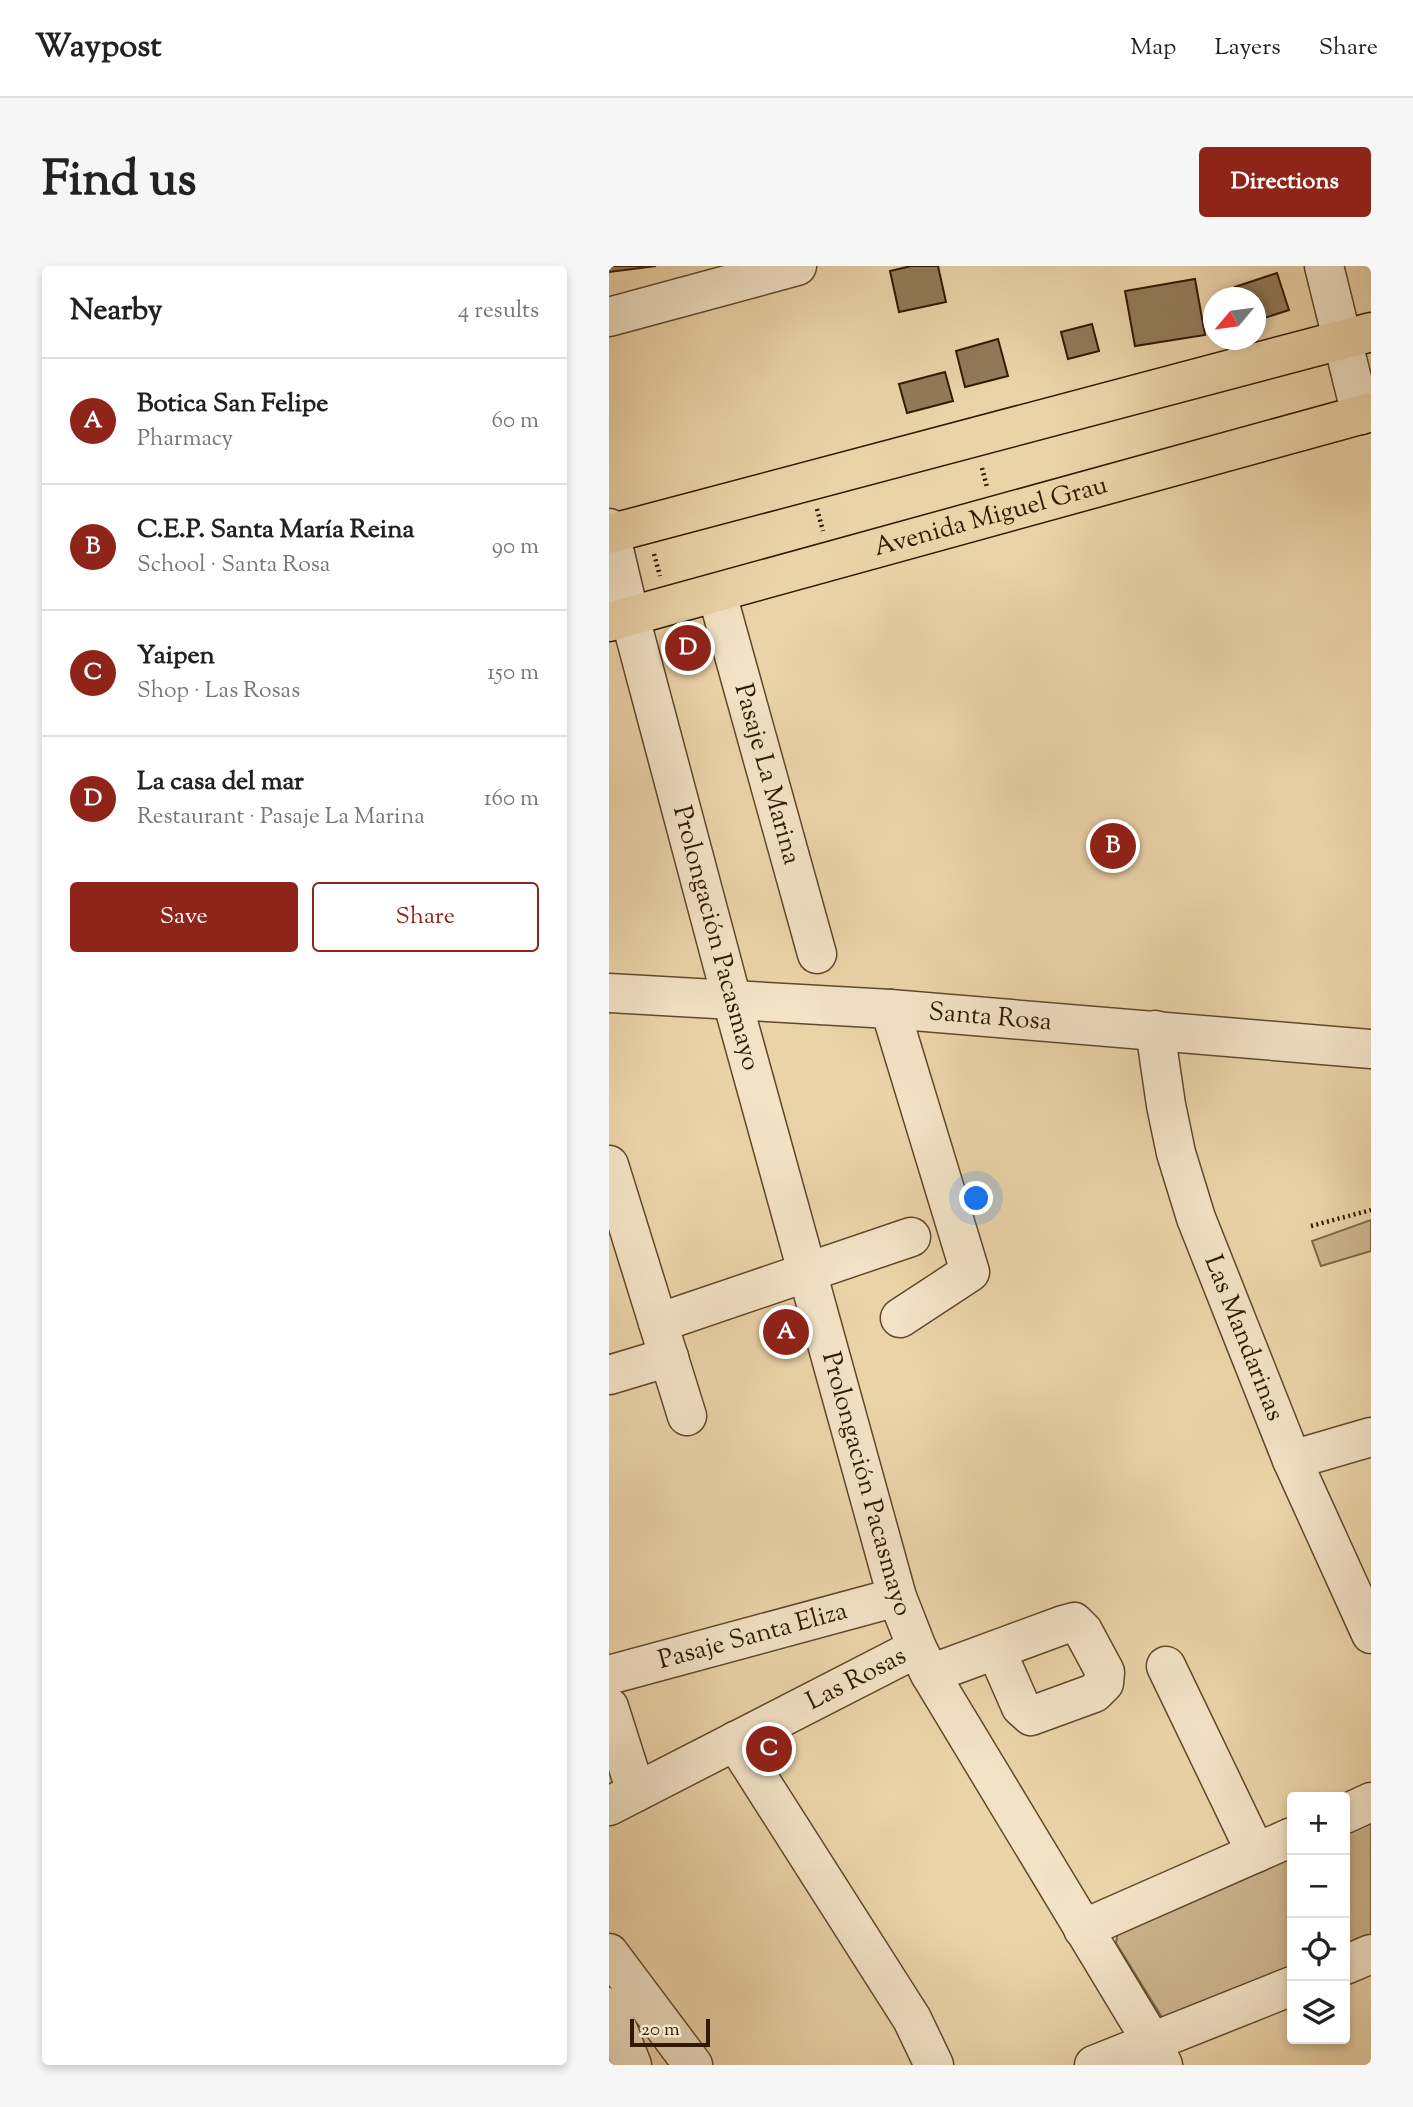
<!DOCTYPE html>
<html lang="en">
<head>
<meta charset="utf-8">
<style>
  body { margin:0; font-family:"Sorts Mill Goudy",serif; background:#f6f6f6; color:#222 }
  .controls { position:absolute; right:21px; bottom:21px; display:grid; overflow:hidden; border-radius:7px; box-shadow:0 4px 10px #0003 }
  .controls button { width:63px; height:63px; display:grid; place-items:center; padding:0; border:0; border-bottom:2px solid #e0e0e0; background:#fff; color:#222; font:35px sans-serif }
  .compass { position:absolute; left:594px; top:21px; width:63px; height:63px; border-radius:50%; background:#fff; box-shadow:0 4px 10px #0003; rotate:241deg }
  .scale { position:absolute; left:21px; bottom:18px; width:80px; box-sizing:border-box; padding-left:7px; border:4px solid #331901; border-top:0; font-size:19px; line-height:24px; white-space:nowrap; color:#331901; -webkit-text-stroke:5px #f2e2c6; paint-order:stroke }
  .you { position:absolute; left:368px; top:933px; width:24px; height:24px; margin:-18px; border:5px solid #fff; border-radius:50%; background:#1a73e8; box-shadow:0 0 0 10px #1a73e833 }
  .badge { display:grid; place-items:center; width:46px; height:46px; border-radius:50%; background:#8f2418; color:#fff; font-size:23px; font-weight:700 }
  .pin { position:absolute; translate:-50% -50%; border:4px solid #fff; box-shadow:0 2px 7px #0006 }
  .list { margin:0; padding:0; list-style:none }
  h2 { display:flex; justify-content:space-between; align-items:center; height:91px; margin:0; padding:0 28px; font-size:30px }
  h2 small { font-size:23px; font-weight:400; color:#767676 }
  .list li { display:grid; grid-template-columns:46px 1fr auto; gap:21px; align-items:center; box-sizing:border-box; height:126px; padding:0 28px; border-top:2px solid #e0e0e0 }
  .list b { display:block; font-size:26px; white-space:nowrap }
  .list p { margin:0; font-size:23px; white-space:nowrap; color:#767676 }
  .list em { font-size:23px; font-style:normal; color:#767676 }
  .actions { display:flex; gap:14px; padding:21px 28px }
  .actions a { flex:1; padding:16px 0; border:2px solid #8f2418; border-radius:7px; text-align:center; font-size:24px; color:#8f2418 }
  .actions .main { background:#8f2418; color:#fff }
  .icon { flex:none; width:38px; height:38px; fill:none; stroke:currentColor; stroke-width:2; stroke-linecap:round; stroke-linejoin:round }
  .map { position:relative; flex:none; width:762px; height:1799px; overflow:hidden; border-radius:7px }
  header { display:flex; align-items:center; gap:42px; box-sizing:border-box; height:98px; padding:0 35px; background:#fff; border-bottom:2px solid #e0e0e0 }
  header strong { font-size:33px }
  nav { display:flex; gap:38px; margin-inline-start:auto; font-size:24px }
  .intro { display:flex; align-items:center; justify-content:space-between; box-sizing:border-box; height:168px; padding:0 42px }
  h1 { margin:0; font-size:49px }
  .button { padding:18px 32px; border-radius:7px; background:#8f2418; color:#fff; font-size:24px; font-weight:700 }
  main { display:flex; gap:42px; padding:0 42px }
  aside { flex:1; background:#fff; border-radius:7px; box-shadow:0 4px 10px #0003 }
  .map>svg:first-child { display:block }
  .green { fill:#ccb38c; stroke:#806646; stroke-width:2 }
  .building { fill:#937a58; stroke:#331901; stroke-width:2 }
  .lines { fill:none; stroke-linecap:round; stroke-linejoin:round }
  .minor-casing { stroke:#61482b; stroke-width:41 }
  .major-casing { stroke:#331901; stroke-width:41 }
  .path { stroke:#331901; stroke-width:4.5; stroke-dasharray:2 3.5; stroke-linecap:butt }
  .minor { stroke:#f2e2c6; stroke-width:38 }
  .major { stroke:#ebd3a8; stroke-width:38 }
  .labels { text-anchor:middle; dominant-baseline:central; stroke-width:6; stroke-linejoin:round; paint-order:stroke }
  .street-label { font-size:26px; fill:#331901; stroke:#f2e2c6 }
</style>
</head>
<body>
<header>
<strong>Waypost</strong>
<nav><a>Map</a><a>Layers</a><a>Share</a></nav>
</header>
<div class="intro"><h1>Find us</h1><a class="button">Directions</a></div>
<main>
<aside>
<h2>Nearby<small>4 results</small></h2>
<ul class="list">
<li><span class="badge">A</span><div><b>Botica San Felipe</b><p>Pharmacy</p></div><em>60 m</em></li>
<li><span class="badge">B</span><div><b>C.E.P. Santa María Reina</b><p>School · Santa Rosa</p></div><em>90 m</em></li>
<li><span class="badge">C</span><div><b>Yaipen</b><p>Shop · Las Rosas</p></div><em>150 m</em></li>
<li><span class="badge">D</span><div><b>La casa del mar</b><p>Restaurant · Pasaje La Marina</p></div><em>160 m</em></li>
</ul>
<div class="actions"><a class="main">Save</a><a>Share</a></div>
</aside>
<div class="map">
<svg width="762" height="1799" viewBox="0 0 762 1799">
  <rect width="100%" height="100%" fill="#ebd3a8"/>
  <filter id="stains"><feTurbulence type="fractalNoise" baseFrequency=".00286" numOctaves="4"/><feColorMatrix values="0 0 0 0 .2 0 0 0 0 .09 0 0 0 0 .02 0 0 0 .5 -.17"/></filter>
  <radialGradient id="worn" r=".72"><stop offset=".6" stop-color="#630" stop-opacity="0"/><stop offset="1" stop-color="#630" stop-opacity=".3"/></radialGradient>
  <g class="green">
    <path d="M762,954V985L712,1000L703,975Z"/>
    <path d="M762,1552V1671L736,1681V1564Z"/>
    <path d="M683,1587V1702L554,1753L507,1677L509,1664Z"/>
  </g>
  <g class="building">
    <path d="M0,0H47L0,6Z"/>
    <path d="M302,0H329L337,36L290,46L281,5Z"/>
    <path d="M668,7L680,44L646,55V32H629L626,21Z"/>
    <path d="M586,13L596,69L526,80L516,25Z"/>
    <path d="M483,58L490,85L459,93L452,66Z"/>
    <path d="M389,73L399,110L356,121L347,85Z"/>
    <path d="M336,106L344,135L298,147L290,118Z"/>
  </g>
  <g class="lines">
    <g class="minor-casing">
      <g id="minor">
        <path d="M715,0L752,149"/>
        <path d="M0,51L188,0"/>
        <path id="s1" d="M0,262L21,351L123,734L288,1331L308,1382L321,1408L543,1776L554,1799"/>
        <path id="s2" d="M108,328L208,688"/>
        <path id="s3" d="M0,727L281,743L762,783"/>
        <path d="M281,743L361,1006L291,1052"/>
        <path id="s4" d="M546,764L557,839L567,887L587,952L683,1194L762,1368"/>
        <path d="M0,899L78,1150"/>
        <path d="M49,1057L302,971"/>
        <path d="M0,1109L60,1091"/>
        <path d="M683,1194L762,1171"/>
        <path d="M557,1400L647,1587"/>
        <path d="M321,1408L454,1359L465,1356L474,1365L496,1406L495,1417L485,1427L422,1450L412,1441L387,1384"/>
        <path id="s5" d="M0,1409L288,1331"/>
        <path d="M0,1441L27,1526"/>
        <path d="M126,1475L303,1753L325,1799"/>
        <path id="s6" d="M0,1540L308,1382"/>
        <path d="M736,1548L762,1536"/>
        <path d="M474,1663L683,1571"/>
        <path d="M0,1687L84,1799"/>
        <path d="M736,1699L762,1688"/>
        <path d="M0,1741L23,1799"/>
        <path d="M485,1799L683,1720"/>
      </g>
    </g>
    <g class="major-casing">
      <g id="major">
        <path d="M0,268L762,66"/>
        <path id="s7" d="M0,356L762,146"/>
      </g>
    </g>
    <g class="path">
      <path d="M373,202L378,221"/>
      <path d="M208,243L214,265"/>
      <path d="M45,288L51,310"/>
      <path d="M702,960L762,944"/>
    </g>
    <use href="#minor" class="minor"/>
    <use href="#major" class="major"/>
  </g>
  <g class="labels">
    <g class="street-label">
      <text stroke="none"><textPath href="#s7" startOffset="396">Avenida Miguel Grau</textPath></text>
      <text stroke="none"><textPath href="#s2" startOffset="187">Pasaje La Marina</textPath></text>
      <text stroke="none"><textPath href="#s1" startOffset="424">Prolongación Pacasmayo</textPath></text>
      <text stroke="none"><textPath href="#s3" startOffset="382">Santa Rosa</textPath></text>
      <text stroke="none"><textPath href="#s4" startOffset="322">Las Mandarinas</textPath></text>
      <text stroke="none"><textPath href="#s1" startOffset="990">Prolongación Pacasmayo</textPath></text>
      <text stroke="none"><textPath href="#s5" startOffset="149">Pasaje Santa Eliza</textPath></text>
      <text stroke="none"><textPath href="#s6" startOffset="278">Las Rosas</textPath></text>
    </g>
  </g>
  <rect width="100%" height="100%" filter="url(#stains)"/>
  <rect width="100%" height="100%" fill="url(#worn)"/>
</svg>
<div class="controls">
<button>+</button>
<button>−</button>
<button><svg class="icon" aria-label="locate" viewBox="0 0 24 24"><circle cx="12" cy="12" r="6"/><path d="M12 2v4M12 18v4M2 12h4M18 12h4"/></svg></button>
<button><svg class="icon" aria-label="layers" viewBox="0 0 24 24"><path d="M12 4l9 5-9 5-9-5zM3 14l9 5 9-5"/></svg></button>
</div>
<svg class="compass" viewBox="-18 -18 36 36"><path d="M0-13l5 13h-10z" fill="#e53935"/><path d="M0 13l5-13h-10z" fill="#767676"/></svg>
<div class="scale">20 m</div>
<div class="you"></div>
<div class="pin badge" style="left:177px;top:1066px">A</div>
<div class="pin badge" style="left:504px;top:580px">B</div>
<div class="pin badge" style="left:160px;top:1483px">C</div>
<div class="pin badge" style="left:79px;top:382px">D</div>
</div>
</main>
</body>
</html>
